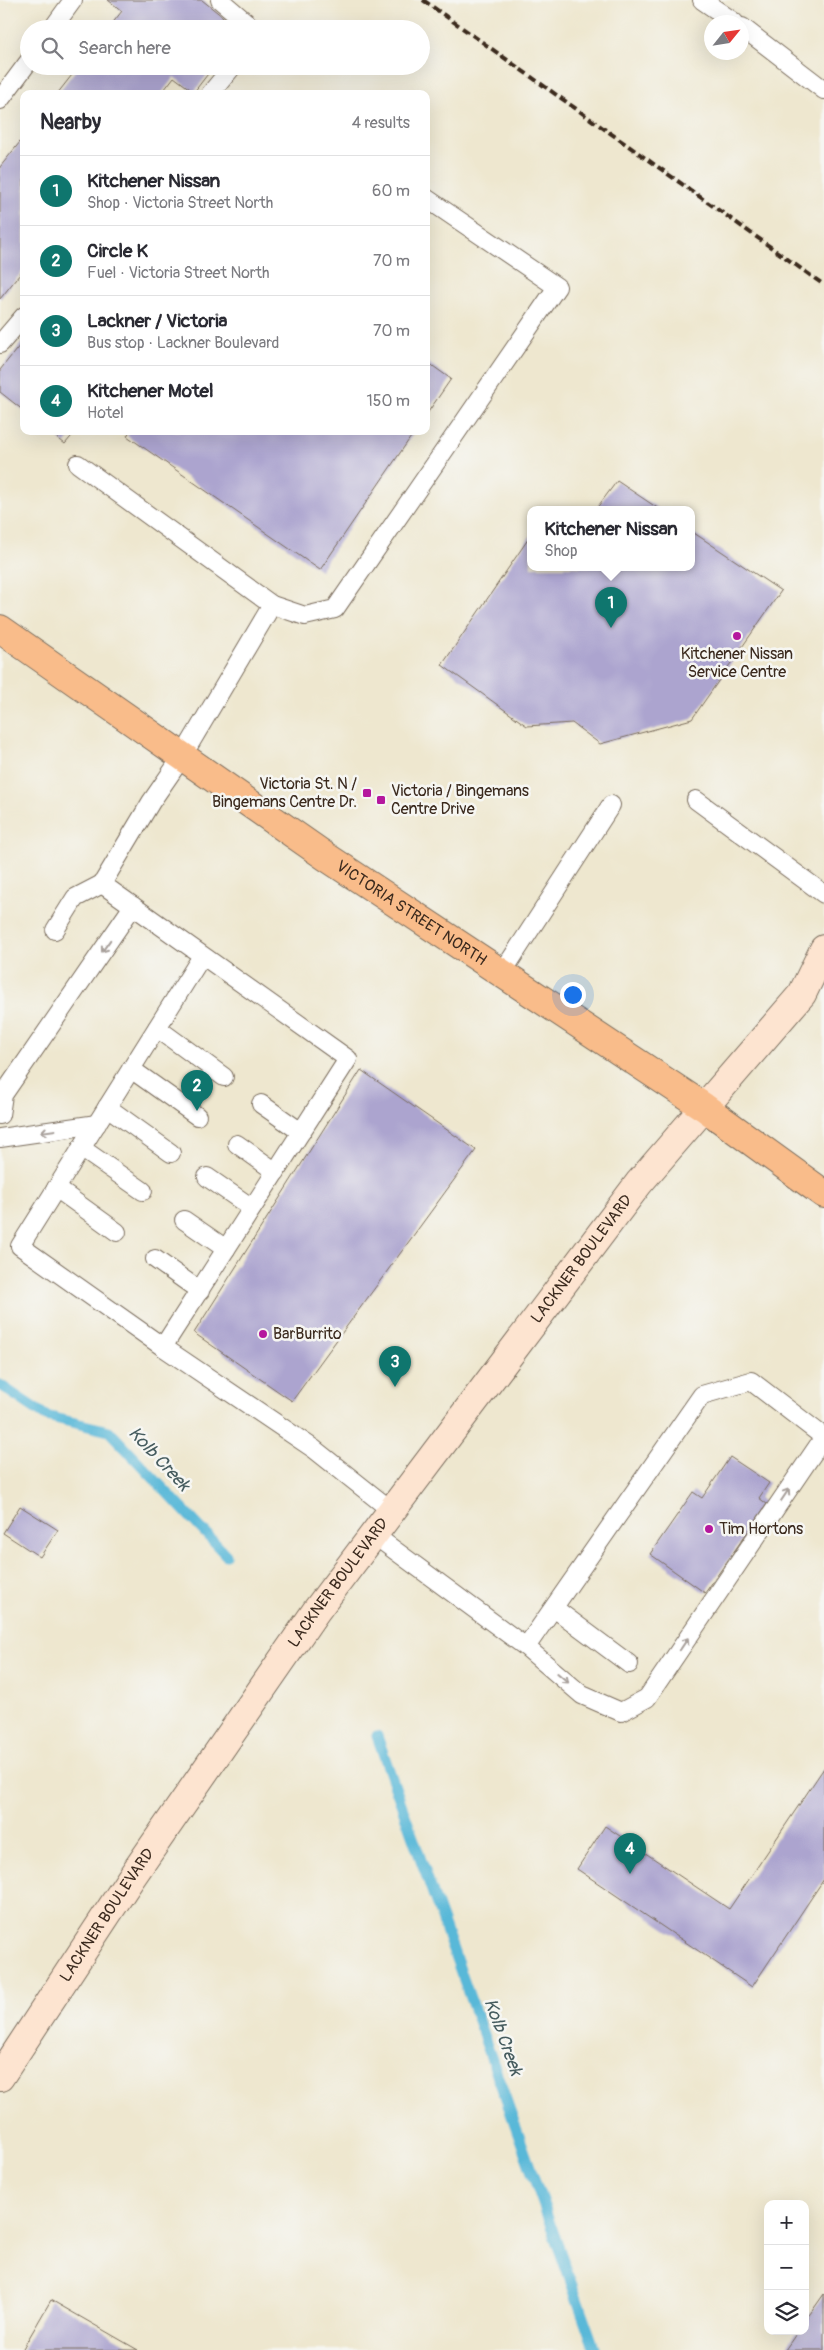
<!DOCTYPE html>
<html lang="en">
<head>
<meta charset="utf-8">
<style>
  body { margin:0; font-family:Pangolin,sans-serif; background:#f7f7f7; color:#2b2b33 }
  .controls { position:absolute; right:15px; bottom:15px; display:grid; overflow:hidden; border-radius:10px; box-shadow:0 5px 20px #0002 }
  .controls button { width:45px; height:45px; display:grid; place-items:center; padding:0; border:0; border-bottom:1px solid #e1e1e2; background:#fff; color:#2b2b33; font:25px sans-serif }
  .compass { position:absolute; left:704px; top:15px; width:45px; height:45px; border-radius:50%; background:#fff; box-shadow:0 5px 20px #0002; rotate:60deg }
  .you { position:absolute; left:572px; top:994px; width:18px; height:18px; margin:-12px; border:4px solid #fff; border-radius:50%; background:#1a73e8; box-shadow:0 0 0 8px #1a73e833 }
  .badge { display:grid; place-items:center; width:32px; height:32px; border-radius:50%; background:#0f766e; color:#fff; font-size:16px; font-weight:700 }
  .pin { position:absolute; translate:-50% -41px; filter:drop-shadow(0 1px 2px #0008) }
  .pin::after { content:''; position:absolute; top:26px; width:18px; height:15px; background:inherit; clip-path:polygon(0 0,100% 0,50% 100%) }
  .popup { position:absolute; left:527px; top:506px; width:168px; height:65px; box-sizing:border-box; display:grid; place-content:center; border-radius:10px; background:#fff; filter:drop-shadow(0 1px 4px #0005); font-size:16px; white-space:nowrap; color:#7c7c81 }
  .popup b { font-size:19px; color:#2b2b33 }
  .popup::after { content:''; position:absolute; left:50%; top:100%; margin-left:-10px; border:10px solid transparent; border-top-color:#fff }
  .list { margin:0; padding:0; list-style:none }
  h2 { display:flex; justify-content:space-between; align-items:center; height:65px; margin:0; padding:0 20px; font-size:21px }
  h2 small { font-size:16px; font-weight:400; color:#7c7c81 }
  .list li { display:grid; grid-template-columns:32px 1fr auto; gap:15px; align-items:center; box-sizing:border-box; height:70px; padding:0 20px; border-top:1px solid #e1e1e2 }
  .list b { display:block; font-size:19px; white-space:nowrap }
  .list p { margin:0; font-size:16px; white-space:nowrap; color:#7c7c81 }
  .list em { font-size:16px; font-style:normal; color:#7c7c81 }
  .icon { flex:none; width:28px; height:28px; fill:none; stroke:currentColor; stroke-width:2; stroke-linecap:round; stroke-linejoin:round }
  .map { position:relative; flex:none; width:824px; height:2350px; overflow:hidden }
  .search { position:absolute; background:#fff; box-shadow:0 5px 20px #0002; left:20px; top:20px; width:410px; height:55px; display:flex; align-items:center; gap:12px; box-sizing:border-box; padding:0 18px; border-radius:28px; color:#7c7c81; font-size:19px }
  .panel { position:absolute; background:#fff; box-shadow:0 5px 20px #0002; left:20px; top:90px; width:410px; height:345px; border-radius:10px }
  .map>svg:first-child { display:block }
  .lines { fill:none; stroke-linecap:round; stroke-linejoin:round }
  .stream { stroke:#59b8d8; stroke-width:11 }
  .building { fill:#aca4cf }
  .service-casing { stroke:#7a6c5c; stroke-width:20 }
  .secondary-casing { stroke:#7a6c5c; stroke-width:30 }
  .primary-casing { stroke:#7a6c5c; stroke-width:30 }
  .service { stroke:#fff; stroke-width:18 }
  .secondary { stroke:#fde4d0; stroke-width:28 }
  .primary { stroke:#f9bc8a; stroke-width:28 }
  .rail { stroke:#3b2a1e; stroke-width:4; stroke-dasharray:8 4; stroke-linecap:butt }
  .oneway { stroke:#a79f9a }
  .poi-dot { fill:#b5179e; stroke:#f6f6f2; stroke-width:2 }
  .labels { text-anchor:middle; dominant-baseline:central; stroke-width:5; stroke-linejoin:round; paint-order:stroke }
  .poi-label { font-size:16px; fill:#3b2a1e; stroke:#f6f6f2; text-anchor:start }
  .street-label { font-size:16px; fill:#3b2a1e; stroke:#f6f6f2 }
  .water-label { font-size:18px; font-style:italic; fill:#465c5f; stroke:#f6f6f2 }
</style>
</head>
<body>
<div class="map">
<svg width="824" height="2350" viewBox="0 0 824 2350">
  <rect width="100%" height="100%" fill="#f6f6f2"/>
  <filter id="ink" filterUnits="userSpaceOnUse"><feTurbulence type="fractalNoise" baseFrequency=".02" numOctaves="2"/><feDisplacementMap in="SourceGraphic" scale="10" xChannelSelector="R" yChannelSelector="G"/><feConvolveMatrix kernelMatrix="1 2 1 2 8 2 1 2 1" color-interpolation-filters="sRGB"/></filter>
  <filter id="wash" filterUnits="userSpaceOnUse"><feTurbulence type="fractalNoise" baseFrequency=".0096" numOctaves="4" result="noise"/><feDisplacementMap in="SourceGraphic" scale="20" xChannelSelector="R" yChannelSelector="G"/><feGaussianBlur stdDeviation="1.12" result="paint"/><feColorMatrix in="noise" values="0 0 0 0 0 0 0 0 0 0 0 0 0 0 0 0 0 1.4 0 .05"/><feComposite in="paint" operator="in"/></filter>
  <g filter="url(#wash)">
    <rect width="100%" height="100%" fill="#eee7cf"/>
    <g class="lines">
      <g class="stream">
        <path d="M0,1385L46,1416L109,1431L226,1555"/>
        <path d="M377,1736L595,2350"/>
      </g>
    </g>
    <g id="blocks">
      <g class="building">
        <path d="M108,0H202L238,29H108L122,11Z"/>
        <path d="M79,66H214L194,92L174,77L161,94H57Z"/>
        <path d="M24,137V269L0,299V167Z"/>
        <path d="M24,340V411L0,392V370Z"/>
        <path d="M426,361L451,379L426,415Z"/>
        <path d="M49,431H76L65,444Z"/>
        <path d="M130,431H415L320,570L127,436Z"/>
        <path d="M617,481L659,509H596Z"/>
        <path d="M691,531L781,591L692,719L600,744L572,723L527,726L442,665L531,535V567H691Z"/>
        <path d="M361,1070L476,1150L292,1401L194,1333Z"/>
        <path d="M730,1457L769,1483L759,1498L767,1504L705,1593L650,1554L693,1492L702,1498Z"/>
        <path d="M20,1506L58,1530L40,1557L3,1533Z"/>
        <path d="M824,1768V1879L752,1987L577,1869L605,1826L729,1909Z"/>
        <path d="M824,2294V2350H785L798,2331H805V2321Z"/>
        <path d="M51,2300L138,2350H22Z"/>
      </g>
    </g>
  </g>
  <g filter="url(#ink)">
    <use href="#blocks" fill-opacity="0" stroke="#7a6c5c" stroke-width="1"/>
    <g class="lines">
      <g class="service-casing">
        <g id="service">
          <path d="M220,0L254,29"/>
          <path d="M702,0L734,22"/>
          <path d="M742,27L824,90"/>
          <path d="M52,29L73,0"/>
          <path d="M210,94L233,66"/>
          <path d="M0,100L29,61"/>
          <path d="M0,344L24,316"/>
          <path d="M78,464L272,605L305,616L335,609L557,287L426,198"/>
          <path d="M696,800L824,894"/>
          <path d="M55,930L75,898L102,884"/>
          <path d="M202,956L20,1246L163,1347L348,1059L133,906L102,884L151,802L182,757L272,605"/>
          <path d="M502,973L611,805"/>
          <path d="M157,1028L224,1077"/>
          <path d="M131,1069L197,1116"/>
          <path d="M261,1104L301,1132"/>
          <path d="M107,1107L171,1153"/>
          <path d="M0,1115L3,1095L133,906"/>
          <path d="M0,1138L97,1124"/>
          <path d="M237,1144L276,1172"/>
          <path d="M81,1148L143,1191"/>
          <path d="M207,1177L252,1208"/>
          <path d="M56,1188L117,1232"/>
          <path d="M184,1220L226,1249"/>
          <path d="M155,1259L200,1291"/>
          <path d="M163,1347L314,1449L392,1511"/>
          <path d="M374,1535L526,1647L582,1695L621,1712L647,1698L824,1437L751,1381L702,1395L526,1647"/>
          <path d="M554,1608L629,1664"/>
        </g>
      </g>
      <g class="secondary-casing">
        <g id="secondary">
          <path id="s1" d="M0,2077L131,1878L316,1611L639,1183L802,994L824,949"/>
        </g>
      </g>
      <g class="primary-casing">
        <g id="primary">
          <path id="s2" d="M0,629L325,856L704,1107L824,1194"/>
        </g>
      </g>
      <use href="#service" class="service"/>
      <use href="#secondary" class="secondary"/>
      <use href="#primary" class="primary"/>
      <path class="rail" d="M423,0L824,285"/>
    </g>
    <defs><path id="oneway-shaft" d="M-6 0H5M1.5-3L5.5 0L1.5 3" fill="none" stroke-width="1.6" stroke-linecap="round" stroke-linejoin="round" transform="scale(1.25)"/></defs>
    <g class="oneway">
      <use href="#oneway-shaft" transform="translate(106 946) rotate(125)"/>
      <use href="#oneway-shaft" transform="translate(48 1131) rotate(172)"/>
      <use href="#oneway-shaft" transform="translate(785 1495) rotate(-56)"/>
      <use href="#oneway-shaft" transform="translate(684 1644) rotate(-56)"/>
      <use href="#oneway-shaft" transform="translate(563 1678) rotate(41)"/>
    </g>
  </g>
  <g class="poi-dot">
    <circle cx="737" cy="636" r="5"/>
    <rect x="362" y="788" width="10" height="10" rx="2.5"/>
    <rect x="376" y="795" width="10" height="10" rx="2.5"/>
    <circle cx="263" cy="1334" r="5"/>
    <circle cx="709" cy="1529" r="5"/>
  </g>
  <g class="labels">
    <g class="poi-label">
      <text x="737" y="654" text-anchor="middle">Kitchener Nissan<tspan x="737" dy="18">Service Centre</tspan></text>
      <text x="357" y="784" text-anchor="end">Victoria St. N /<tspan x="357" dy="18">Bingemans Centre Dr.</tspan></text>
      <text x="391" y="791">Victoria / Bingemans<tspan x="391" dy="18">Centre Drive</tspan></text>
      <text x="273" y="1334">BarBurrito</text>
      <text x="719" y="1529">Tim Hortons</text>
    </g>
    <g class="street-label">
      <text stroke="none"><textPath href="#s2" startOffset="500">VICTORIA STREET NORTH</textPath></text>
      <text stroke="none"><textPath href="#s1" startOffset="1004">LACKNER BOULEVARD</textPath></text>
      <text stroke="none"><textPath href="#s1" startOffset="599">LACKNER BOULEVARD</textPath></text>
      <text stroke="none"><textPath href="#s1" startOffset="194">LACKNER BOULEVARD</textPath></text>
    </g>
    <g class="water-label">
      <text transform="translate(159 1459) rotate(47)">Kolb Creek</text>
      <text transform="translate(503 2037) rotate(70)">Kolb Creek</text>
    </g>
  </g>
</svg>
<div class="controls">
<button>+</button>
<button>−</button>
<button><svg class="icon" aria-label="layers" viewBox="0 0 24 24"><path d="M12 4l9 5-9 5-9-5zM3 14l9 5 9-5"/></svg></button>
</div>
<svg class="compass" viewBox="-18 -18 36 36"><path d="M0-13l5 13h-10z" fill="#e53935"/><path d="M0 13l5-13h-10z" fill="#7c7c81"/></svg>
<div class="you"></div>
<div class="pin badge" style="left:611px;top:628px">1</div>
<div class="popup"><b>Kitchener Nissan</b>Shop</div>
<div class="pin badge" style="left:197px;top:1111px">2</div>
<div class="pin badge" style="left:395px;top:1387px">3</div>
<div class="pin badge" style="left:630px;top:1874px">4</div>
<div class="search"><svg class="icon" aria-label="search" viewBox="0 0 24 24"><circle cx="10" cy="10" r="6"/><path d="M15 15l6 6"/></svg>Search here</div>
<section class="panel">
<h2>Nearby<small>4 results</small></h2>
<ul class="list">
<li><span class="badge">1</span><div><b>Kitchener Nissan</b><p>Shop · Victoria Street North</p></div><em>60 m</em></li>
<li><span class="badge">2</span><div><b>Circle K</b><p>Fuel · Victoria Street North</p></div><em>70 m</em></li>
<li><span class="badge">3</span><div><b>Lackner / Victoria</b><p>Bus stop · Lackner Boulevard</p></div><em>70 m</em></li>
<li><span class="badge">4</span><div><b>Kitchener Motel</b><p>Hotel</p></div><em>150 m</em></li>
</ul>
</section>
</div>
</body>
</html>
